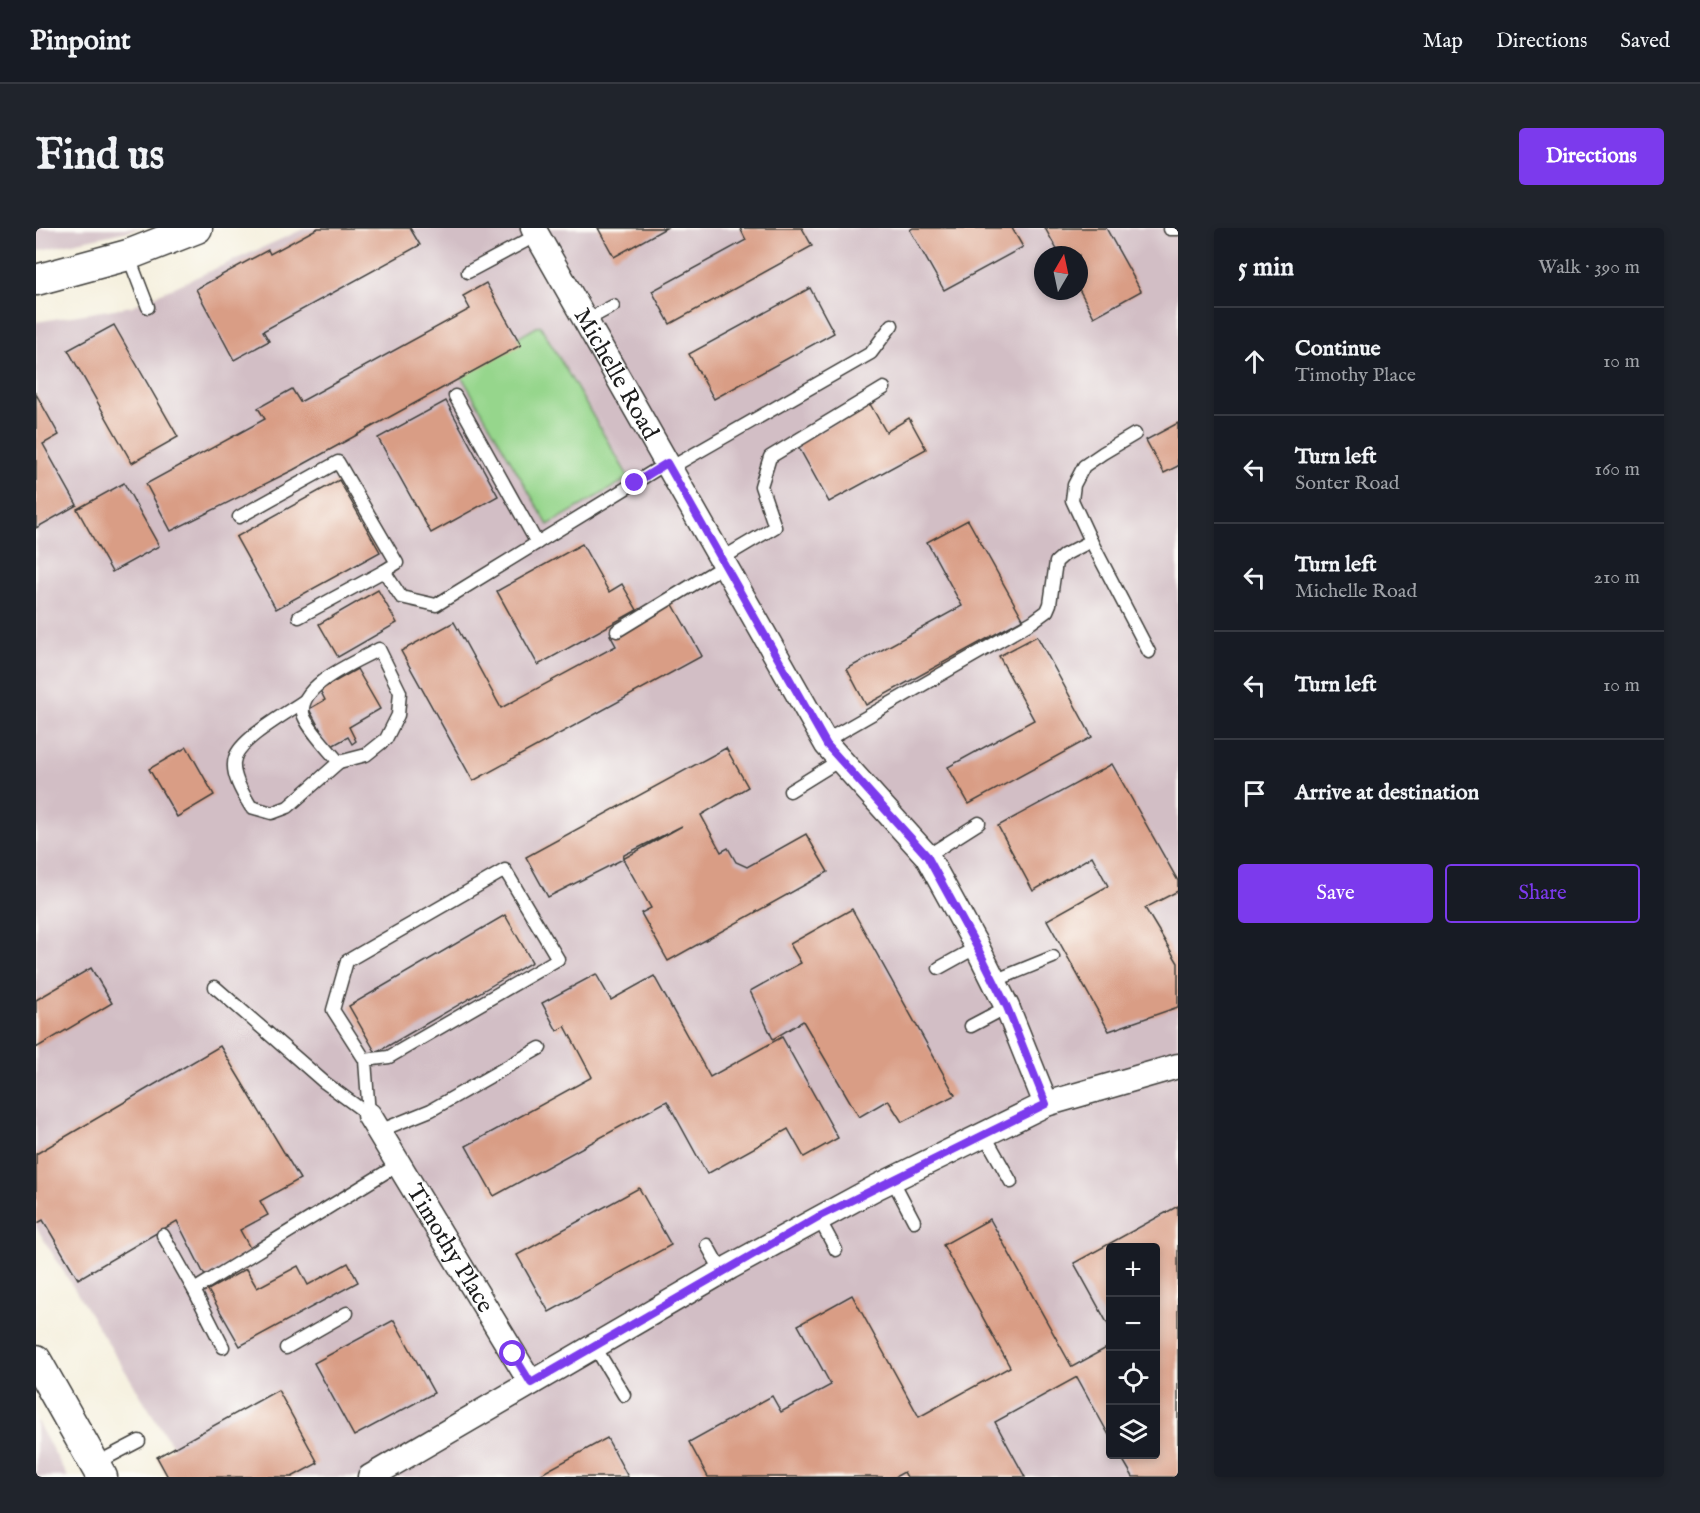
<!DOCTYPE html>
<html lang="en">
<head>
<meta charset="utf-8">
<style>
  body { margin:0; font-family:"IM FELL English",serif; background:#20242c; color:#f1f3f6 }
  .controls { position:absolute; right:18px; bottom:18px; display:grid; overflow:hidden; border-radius:6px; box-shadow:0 3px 9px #0003 }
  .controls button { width:54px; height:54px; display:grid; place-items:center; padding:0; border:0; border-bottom:2px solid #363941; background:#171b24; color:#f1f3f6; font:30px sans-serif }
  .compass { position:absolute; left:998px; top:18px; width:54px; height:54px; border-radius:50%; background:#171b24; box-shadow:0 3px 9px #0003; rotate:9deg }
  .stop { position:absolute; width:18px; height:18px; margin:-14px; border:4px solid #7c3aed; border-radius:50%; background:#fff }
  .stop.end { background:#7c3aed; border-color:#fff; box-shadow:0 2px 6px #0008 }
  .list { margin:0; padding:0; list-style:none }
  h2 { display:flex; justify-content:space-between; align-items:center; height:78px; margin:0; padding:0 24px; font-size:26px }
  h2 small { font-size:20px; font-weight:400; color:#9ea1a6 }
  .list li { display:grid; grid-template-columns:39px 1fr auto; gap:18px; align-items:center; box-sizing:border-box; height:108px; padding:0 24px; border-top:2px solid #363941 }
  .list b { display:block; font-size:22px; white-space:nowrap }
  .list p { margin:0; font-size:20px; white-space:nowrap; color:#9ea1a6 }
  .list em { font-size:20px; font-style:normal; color:#9ea1a6 }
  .actions { display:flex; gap:12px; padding:18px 24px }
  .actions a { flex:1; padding:14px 0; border:2px solid #7c3aed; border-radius:6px; text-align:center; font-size:21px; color:#7c3aed }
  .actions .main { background:#7c3aed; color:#fff }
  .icon { flex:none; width:33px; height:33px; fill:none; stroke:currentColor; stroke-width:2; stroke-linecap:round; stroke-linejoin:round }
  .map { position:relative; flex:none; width:1142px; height:1249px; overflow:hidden; border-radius:6px }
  header { display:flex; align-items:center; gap:36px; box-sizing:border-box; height:84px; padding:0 30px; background:#171b24; border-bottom:2px solid #363941 }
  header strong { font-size:28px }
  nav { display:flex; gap:33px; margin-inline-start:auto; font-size:21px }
  .intro { display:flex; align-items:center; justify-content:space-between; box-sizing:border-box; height:144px; padding:0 36px }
  h1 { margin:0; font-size:42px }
  .button { padding:15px 27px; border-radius:6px; background:#7c3aed; color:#fff; font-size:21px; font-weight:700 }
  main { display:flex; gap:36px; padding:0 36px }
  aside { flex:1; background:#171b24; border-radius:6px; box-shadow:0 3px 9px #0003 }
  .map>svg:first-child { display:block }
  .industrial { fill:#d2bec5; fill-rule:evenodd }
  .green { fill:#96d68c; stroke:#597954; stroke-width:1.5 }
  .building { fill:#d99d85; fill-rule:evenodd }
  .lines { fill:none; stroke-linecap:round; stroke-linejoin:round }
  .service-casing { stroke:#3d3c39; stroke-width:15 }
  .minor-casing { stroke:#3d3c39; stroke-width:27 }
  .tertiary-casing { stroke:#3d3c39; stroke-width:33 }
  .service { stroke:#fff; stroke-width:12 }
  .minor { stroke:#fff; stroke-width:24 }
  .tertiary { stroke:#fff; stroke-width:30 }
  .route { stroke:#7c3aed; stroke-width:8 }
  .labels { text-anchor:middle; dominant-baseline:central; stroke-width:4.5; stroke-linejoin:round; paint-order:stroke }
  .street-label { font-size:24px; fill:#1c1c1c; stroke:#fdfcf7 }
</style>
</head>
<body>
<header>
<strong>Pinpoint</strong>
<nav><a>Map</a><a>Directions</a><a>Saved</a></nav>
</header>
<div class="intro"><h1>Find us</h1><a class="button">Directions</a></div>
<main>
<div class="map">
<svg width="1142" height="1249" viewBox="0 0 1142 1249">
  <rect width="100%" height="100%" fill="#fdfcf7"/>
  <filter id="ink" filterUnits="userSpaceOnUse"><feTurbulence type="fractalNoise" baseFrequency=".0167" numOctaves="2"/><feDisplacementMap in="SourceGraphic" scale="12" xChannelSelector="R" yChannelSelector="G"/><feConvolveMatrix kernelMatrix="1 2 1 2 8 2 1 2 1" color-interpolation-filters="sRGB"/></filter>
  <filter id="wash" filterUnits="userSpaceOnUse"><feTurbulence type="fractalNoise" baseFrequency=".008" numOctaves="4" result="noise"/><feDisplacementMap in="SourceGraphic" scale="24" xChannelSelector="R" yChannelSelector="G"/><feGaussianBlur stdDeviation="1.35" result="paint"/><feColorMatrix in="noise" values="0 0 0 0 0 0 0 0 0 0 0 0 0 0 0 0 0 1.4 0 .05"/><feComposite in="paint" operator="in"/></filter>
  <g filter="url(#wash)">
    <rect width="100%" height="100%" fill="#f5f0de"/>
    <g class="industrial">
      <path d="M0,0H106L0,23Z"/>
      <path d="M270,0H1142V1249H155L0,999V94L96,78ZM1007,27H1043V63H1007ZM1074,1020H1120V1226H1074Z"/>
      <path d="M0,1192L32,1249H0Z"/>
    </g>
    <path class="green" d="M504,97L593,250L512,297L423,144Z"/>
    <g id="blocks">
      <g class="building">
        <path d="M282,0H374L384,17L227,103L233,113L198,132L160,61L232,22L234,26Z"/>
        <path d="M562,0H630L578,29Z"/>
        <path d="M704,0H766L776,18L634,96L616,63L710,12Z"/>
        <path d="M877,0H976L987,19L908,62L874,2Z"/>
        <path d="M1009,0H1070L1105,63L1058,89L1043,61V27H1024Z"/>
        <path d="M450,55L485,117L257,242L135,303L110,256L229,191L222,180L256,161L264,174L434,81L427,68Z"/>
        <path d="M774,60L798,105L678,171L653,126Z"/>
        <path d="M78,97L142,209L96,235L32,122Z"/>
        <path d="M0,166L23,207L7,216L41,277L0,300Z"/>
        <path d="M410,173L462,268L395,305L342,210Z"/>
        <path d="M834,176L850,204L873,190L890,221L793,274L761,216Z"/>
        <path d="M1142,195V238L1128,245L1110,212Z"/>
        <path d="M303,252L344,324L240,381L200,309Z"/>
        <path d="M88,255L123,318L76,344L41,281Z"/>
        <path d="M932,292L987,391L830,477L811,441L926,378L891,314Z"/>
        <path d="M546,316L573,364L586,356L601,382L502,437L461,363Z"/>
        <path d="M342,362L361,395L302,429L283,396Z"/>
        <path d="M635,373L666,428L437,553L365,423L418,394L465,480L580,418L574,407Z"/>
        <path d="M1001,408L1056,509L933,576L912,539L998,492L963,428Z"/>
        <path d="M321,441L344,481L313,499L320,513L316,516L312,509L294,519L273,481L289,472L284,462Z"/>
        <path d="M151,519L178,567L141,589L113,541Z"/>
        <path d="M690,520L712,559L665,587L685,624L692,620L700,634L711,639L770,606L792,644L632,733L605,685L615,680L587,631L512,669L490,629ZM646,598L587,631L588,627Z"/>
        <path d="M1076,536L1142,653V663L1109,680L1142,735V779L1073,803L1011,692L1072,658L1056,628L997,663L962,598Z"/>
        <path d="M816,681L919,867L866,894L852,872L823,889L767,793L737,811L714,763L765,735L754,716Z"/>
        <path d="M469,687L496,734L340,825L313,778Z"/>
        <path d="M55,740L76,775L0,820V772Z"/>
        <path d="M560,746L575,772L618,748L674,849L746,809L802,910L768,929L752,901L671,946L631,873L458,968L430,918L556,849L529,798L521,803L506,775Z"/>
        <path d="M184,818L264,951L224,973L232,987L204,1002L215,1022L169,1048L141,993L42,1051L7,992L0,996V926Z"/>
        <path d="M603,960L635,1017L513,1084L481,1027Z"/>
        <path d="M1142,978V1249H1097L1084,1227L1120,1226V1020H1074V1100L1038,1035Z"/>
        <path d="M954,991L1036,1139L1074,1118V1209L1041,1149L959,1194L989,1249H871L868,1244L859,1249H672L653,1214L736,1168L745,1184L795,1157L762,1097L816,1067L883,1189L974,1139L907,1017Z"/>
        <path d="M312,1035L322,1054L204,1118L172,1062L210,1041L221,1060L262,1038L272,1057Z"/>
        <path d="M358,1092L398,1165L318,1208L278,1135Z"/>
        <path d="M242,1162L282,1235L256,1249H132L121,1229Z"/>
        <path d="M571,1210L592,1249H506L505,1246Z"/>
      </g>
    </g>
  </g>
  <g filter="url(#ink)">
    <use href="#blocks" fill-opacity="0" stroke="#3d3c39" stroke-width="1.5"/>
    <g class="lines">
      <g class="service-casing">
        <g id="service">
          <path d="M1134,1H1142"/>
          <path d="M92,27L112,79"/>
          <path d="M432,44L501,7"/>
          <path d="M549,93L577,78"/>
          <path d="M419,168L501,315"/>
          <path d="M1099,206L1067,225L1048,238L1038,257L1036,272L1055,313L1113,424"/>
          <path d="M634,240L835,125L856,97"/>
          <path d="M203,289L302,234L361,335L348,343"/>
          <path d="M685,331L739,299L725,258L734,229L848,160"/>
          <path d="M263,389L348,343L365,369L400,377L631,235"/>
          <path d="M581,403L689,337"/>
          <path d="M343,421L364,464L362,487L350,511L330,527L303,534C294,524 269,497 267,485C263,456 322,433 343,421Z"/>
          <path d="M268,473C251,485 204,511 199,530C194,545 207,566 215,579L236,585L252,579L303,534"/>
          <path d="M789,513L996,394L1011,383L1014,376L1020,334L1028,327L1055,313"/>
          <path d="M754,563L804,532"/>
          <path d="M891,628L943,595"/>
          <path d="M903,740L941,719"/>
          <path d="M958,753L1017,729"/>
          <path d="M179,759L288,854L333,887"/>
          <path d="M935,798L971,779"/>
          <path d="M329,832L353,829L522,731L469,642L311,733L297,782L329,832L333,887"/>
          <path d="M343,903L395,882L504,820"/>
          <path d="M948,906L975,954"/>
          <path d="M856,951L878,993"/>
          <path d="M782,989L800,1022"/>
          <path d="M127,1007L158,1062L187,1119"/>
          <path d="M671,1017L686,1044"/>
          <path d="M158,1062L363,936"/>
          <path d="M559,1119L588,1167"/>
          <path d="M250,1120L311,1085"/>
          <path d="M59,1236L103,1213"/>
        </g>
      </g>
      <g class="minor-casing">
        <g id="minor">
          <path id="s1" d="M497,0L791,517L891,628L941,719L971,779L1010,876"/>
          <path id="s2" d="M333,887L495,1155"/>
          <path d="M334,1249L694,1039L841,959L1010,876L1142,838"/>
        </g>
      </g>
      <g class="tertiary-casing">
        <g id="tertiary">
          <path d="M0,52L92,27L161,0"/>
          <path d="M0,1132L66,1249"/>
        </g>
      </g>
      <use href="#service" class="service"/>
      <use href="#minor" class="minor"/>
      <use href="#tertiary" class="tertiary"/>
    </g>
  </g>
  <g class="lines" filter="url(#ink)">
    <path class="route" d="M477,1126L495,1155L782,989L1010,876L971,779L941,719L891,628L791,517L631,235L599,255"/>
  </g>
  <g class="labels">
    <g class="street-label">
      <text stroke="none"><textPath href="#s1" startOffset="168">Michelle Road</textPath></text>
      <text stroke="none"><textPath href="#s2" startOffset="156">Timothy Place</textPath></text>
    </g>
  </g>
</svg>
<div class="controls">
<button>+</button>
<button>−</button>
<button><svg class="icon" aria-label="locate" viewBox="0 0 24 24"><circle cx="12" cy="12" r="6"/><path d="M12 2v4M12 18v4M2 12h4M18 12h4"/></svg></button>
<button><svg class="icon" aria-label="layers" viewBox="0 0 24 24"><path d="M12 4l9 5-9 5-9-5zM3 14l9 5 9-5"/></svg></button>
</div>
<svg class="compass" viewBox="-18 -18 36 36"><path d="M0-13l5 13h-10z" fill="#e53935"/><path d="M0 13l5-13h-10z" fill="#9ea1a6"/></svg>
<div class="stop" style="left:477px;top:1126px"></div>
<div class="stop end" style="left:599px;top:255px"></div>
</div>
<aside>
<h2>5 min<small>Walk · 390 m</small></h2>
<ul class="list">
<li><svg class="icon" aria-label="ahead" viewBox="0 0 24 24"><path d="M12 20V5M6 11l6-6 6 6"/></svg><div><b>Continue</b><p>Timothy Place</p></div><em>10 m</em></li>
<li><svg class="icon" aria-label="left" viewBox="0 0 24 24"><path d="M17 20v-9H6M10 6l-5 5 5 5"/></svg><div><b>Turn left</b><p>Sonter Road</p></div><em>160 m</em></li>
<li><svg class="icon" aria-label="left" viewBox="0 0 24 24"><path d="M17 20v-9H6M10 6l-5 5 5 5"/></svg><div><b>Turn left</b><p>Michelle Road</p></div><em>210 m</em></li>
<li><svg class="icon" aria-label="left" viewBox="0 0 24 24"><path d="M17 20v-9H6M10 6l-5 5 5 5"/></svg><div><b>Turn left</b></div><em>10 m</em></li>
<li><svg class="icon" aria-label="arrive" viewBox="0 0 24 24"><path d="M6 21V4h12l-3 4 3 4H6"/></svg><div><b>Arrive at destination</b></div></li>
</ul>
<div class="actions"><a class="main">Save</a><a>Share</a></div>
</aside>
</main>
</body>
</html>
